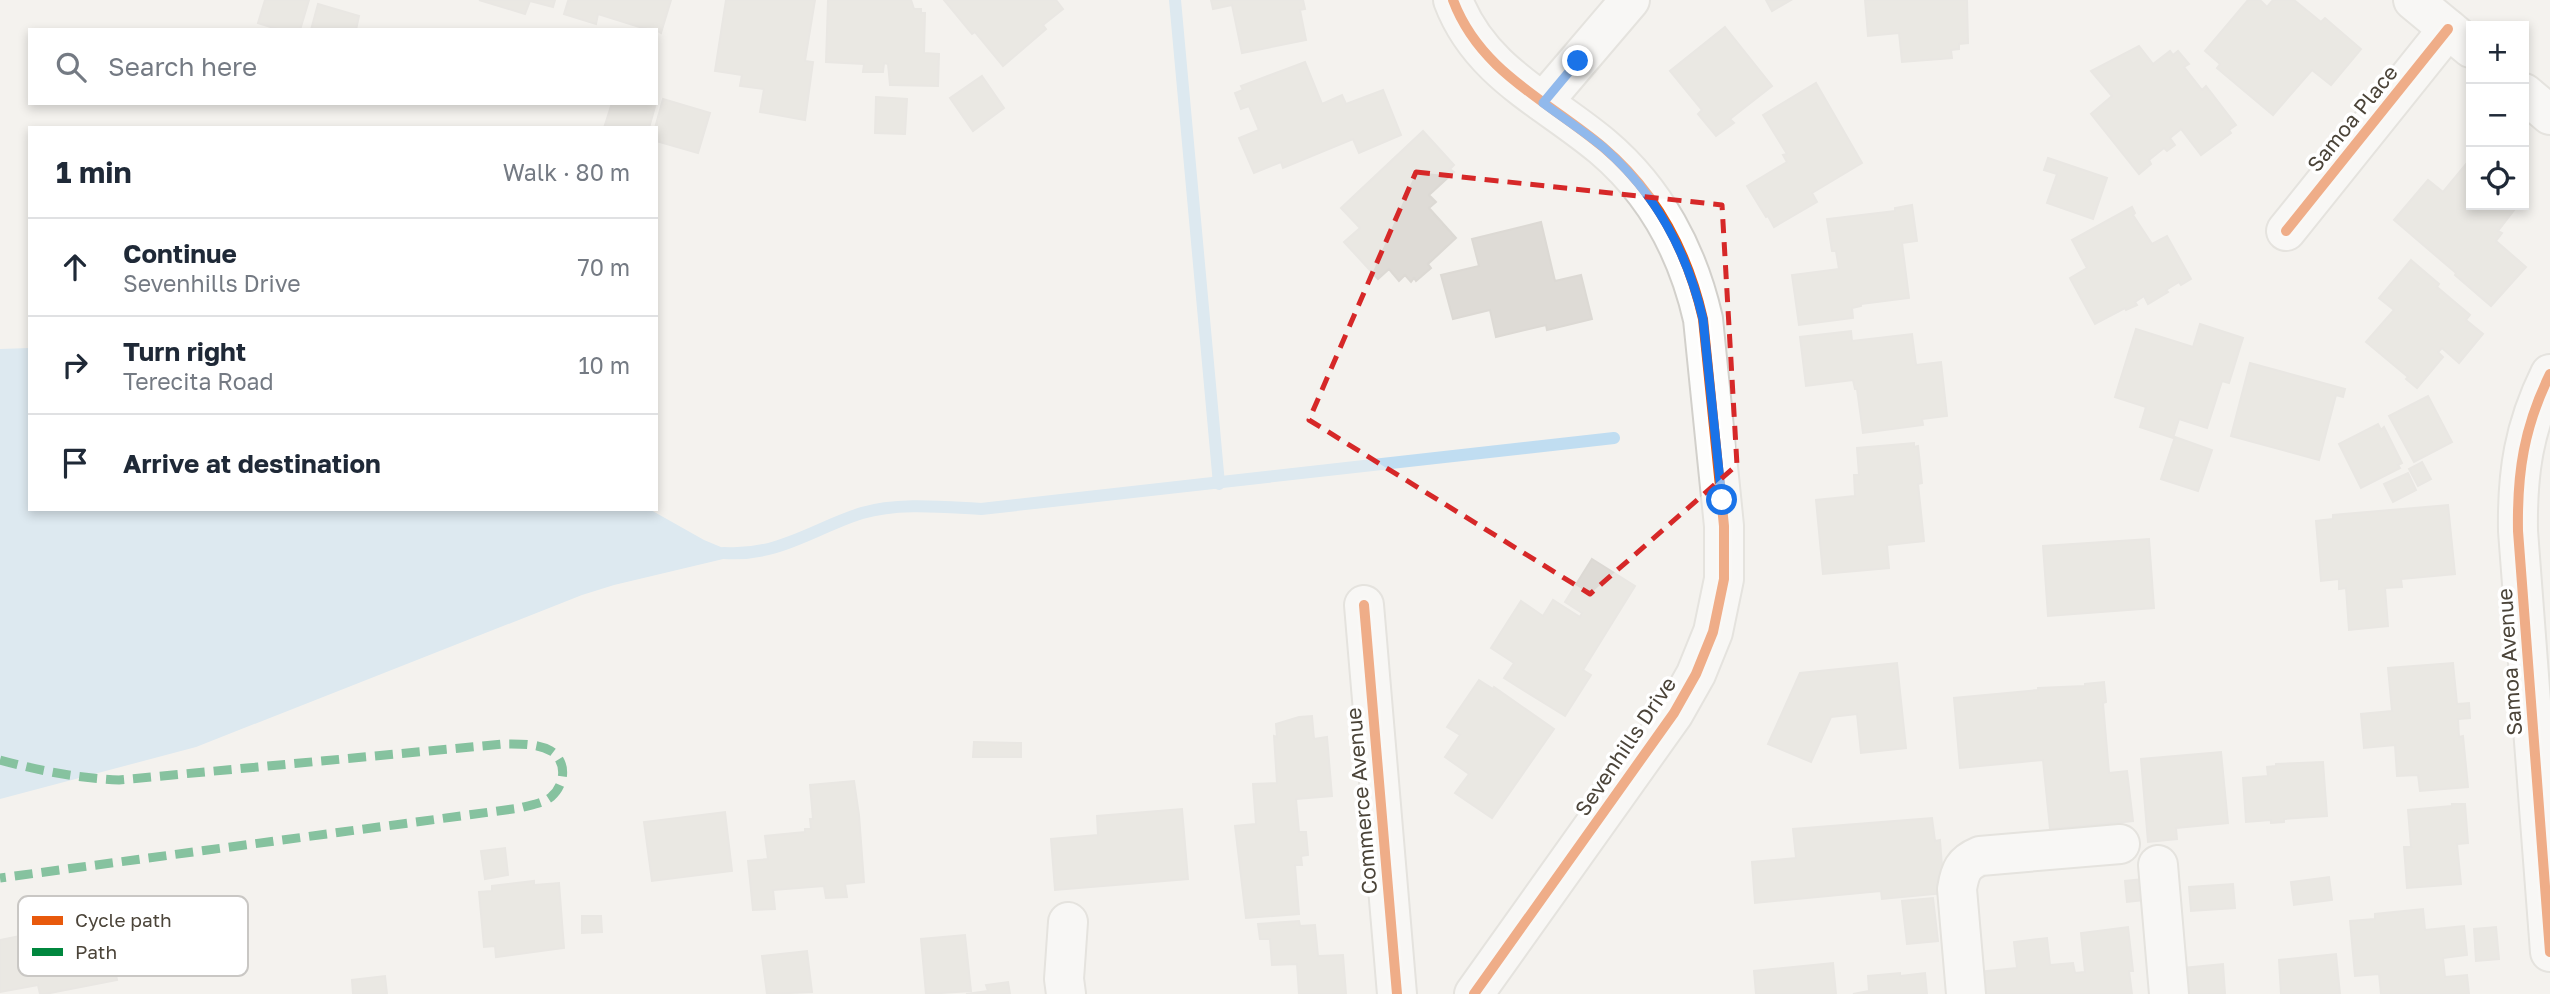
<!DOCTYPE html>
<html lang="en">
<head>
<meta charset="utf-8">
<style>
  body { margin:0; font-family:"Golos Text",sans-serif; background:#f2f2f3; color:#1f2937 }
  .controls { position:absolute; right:21px; top:21px; display:grid; overflow:hidden; border-radius:0px; box-shadow:0 4px 10px #0003 }
  .controls button { width:63px; height:63px; display:grid; place-items:center; padding:0; border:0; border-bottom:2px solid #e0e1e3; background:#fff; color:#1f2937; font:35px sans-serif }
  .stop { position:absolute; width:21px; height:21px; margin:-16px; border:5px solid #1a73e8; border-radius:50%; background:#fff }
  .stop.end { background:#1a73e8; border-color:#fff; box-shadow:0 2px 7px #0008 }
  .list { margin:0; padding:0; list-style:none }
  h2 { display:flex; justify-content:space-between; align-items:center; height:91px; margin:0; padding:0 28px; font-size:30px }
  h2 small { font-size:23px; font-weight:400; color:#747a83 }
  .list li { display:grid; grid-template-columns:46px 1fr auto; gap:21px; align-items:center; box-sizing:border-box; height:98px; padding:0 28px; border-top:2px solid #e0e1e3 }
  .list b { display:block; font-size:26px; white-space:nowrap }
  .list p { margin:0; font-size:23px; white-space:nowrap; color:#747a83 }
  .list em { font-size:23px; font-style:normal; color:#747a83 }
  .icon { flex:none; width:38px; height:38px; fill:none; stroke:currentColor; stroke-width:2; stroke-linecap:round; stroke-linejoin:round }
  .map { position:relative; flex:none; width:2550px; height:994px; overflow:hidden }
  .search { position:absolute; background:#fff; box-shadow:0 4px 10px #0003; left:28px; top:28px; width:630px; height:77px; display:flex; align-items:center; gap:18px; box-sizing:border-box; padding:0 24px; border-radius:0px; color:#747a83; font-size:26px }
  .panel { position:absolute; background:#fff; box-shadow:0 4px 10px #0003; left:28px; top:126px; width:630px; height:385px; border-radius:0px }
  .map>svg:first-child { display:block }
  .water { fill:#c0ddf1 }
  .lines { fill:none; stroke-linecap:round; stroke-linejoin:round }
  .stream { stroke:#c0ddf1; stroke-width:12 }
  .building { fill:#dedbd6; stroke:#dcd9d4; stroke-width:2 }
  .minor-casing { stroke:#d2d0cb; stroke-width:42 }
  .minor { stroke:#fdfdfc; stroke-width:38 }
  .quiet { stroke:#00873e; stroke-width:9; stroke-dasharray:18 9; stroke-linecap:butt }
  .cycleway-casing { stroke:#fff; stroke-width:15 }
  .cycleway { stroke:#e8590c; stroke-width:10 }
  .route { stroke:#1a73e8; stroke-width:9 }
  .marked { fill:none; stroke:#d62828; stroke-width:5; stroke-dasharray:14 9; stroke-linejoin:round }
  .labels { text-anchor:middle; dominant-baseline:central; stroke-width:7; stroke-linejoin:round; paint-order:stroke }
  .street-label { font-size:21px; fill:#4b4439; stroke:#fff }
  .key { fill:#fff; stroke:#c9c7c4; stroke-width:2 }
  .key-label { font-size:19px; fill:#4b4439 }
</style>
</head>
<body>
<div class="map">
<svg width="2550" height="994" viewBox="0 0 2550 994">
  <rect width="100%" height="100%" fill="#f4f2ee"/>
  <path class="water" d="M30,348V509H649L704,540L740,555L614,585L582,595L196,747L0,799V349Z"/>
  <g class="lines">
    <g class="stream">
      <path d="M1175,0L1219,484"/>
      <path d="M724,553C778,557 814,528 862,513C898,502 944,507 981,509L1614,438"/>
    </g>
  </g>
  <g class="building">
    <path d="M265,0H309L300,30H280L258,23Z"/>
    <path d="M479,0H555L553,7L530,1L525,14Z"/>
    <path d="M571,0H671L661,33L656,30H649L598,14L596,24L564,14L568,1Z"/>
    <path d="M726,0H815L805,61L813,62L805,120L760,112L764,89L740,86L742,75L715,71Z"/>
    <path d="M828,0H911L914,9H921V13H925L924,53L939,54L938,86L890,85L888,64L884,63L883,72H863L864,64L826,62Z"/>
    <path d="M944,0H1056L1063,9L1043,25L1046,29L1003,66L975,32L972,34Z"/>
    <path d="M1211,0H1303L1305,9L1300,10L1306,40L1242,53L1232,5L1213,9Z"/>
    <path d="M1766,0H1791L1772,11Z"/>
    <path d="M1865,0H1967L1968,43L1959,44V49L1951,50L1952,58L1902,62L1899,33L1868,36Z"/>
    <path d="M2248,0H2260L2267,7L2273,0H2294L2321,22L2325,18L2361,49L2331,85L2312,70L2273,115L2217,68L2220,64L2205,51Z"/>
    <path d="M318,4L359,16L356,30H311Z"/>
    <path d="M1725,27L1772,86L1730,119L1734,123L1716,136L1698,114L1702,110L1670,71Z"/>
    <path d="M2139,46L2153,64L2170,51L2173,55L2178,51L2189,64L2184,67L2202,90L2206,86L2236,125L2229,130L2231,133L2201,155L2181,129L2170,138L2175,145L2167,151L2164,148L2149,160L2151,164L2139,174L2091,114L2112,96L2091,71Z"/>
    <path d="M1305,62L1322,104L1342,95L1346,104L1383,90L1401,135L1359,153L1353,139L1283,168L1281,162L1254,173L1239,138L1259,130L1249,106L1241,109L1235,93L1243,90L1241,86Z"/>
    <path d="M982,76L1004,108L973,131L950,98Z"/>
    <path d="M1816,83L1862,163L1812,193L1817,202L1774,227L1768,216L1766,217L1747,186L1787,162L1783,155L1787,154L1763,115Z"/>
    <path d="M876,97L907,99L905,134L875,133Z"/>
    <path d="M663,99L710,113L698,153L656,141L655,128Z"/>
    <path d="M612,103H656L649,128H604Z"/>
    <path d="M1423,131L1454,165L1450,169L1454,172L1429,195L1436,202L1429,208L1456,238L1428,264L1431,268L1416,281L1414,278L1411,282L1405,275L1399,281L1389,269L1378,279L1344,242L1360,228L1341,208Z"/>
    <path d="M2048,158L2107,178L2093,219L2047,203L2057,174L2044,170Z"/>
    <path d="M2471,158V205H2518L2498,231L2502,233L2496,241L2526,267L2491,306L2455,275L2456,273L2394,220L2428,180L2443,192Z"/>
    <path d="M1912,205L1917,241L1902,243L1909,298L1861,304V306L1852,308L1853,318L1799,325L1792,275L1839,269L1836,251H1832L1827,219L1895,211V208Z"/>
    <path d="M2132,207L2135,213L2133,215L2152,244L2167,236L2191,279L2181,285L2179,282L2166,290L2168,292L2148,304L2144,296L2135,302L2137,305L2126,310L2125,308L2095,324L2070,278L2087,268L2072,240Z"/>
    <path d="M1541,222L1555,281L1581,275L1592,319L1547,330L1546,325L1496,337L1490,310L1453,319L1441,275L1479,266L1472,239Z"/>
    <path d="M2411,260L2439,284L2437,287L2470,315L2466,320L2483,334L2459,363L2442,348L2438,352L2443,357L2417,388L2406,379L2408,377L2366,342L2394,310L2379,298Z"/>
    <path d="M2200,324L2243,338L2229,383L2222,381L2207,428L2179,419L2173,438L2140,427L2146,407L2115,397L2136,329L2193,347Z"/>
    <path d="M1851,331L1852,341L1912,334L1916,365L1941,362L1947,416L1922,419L1923,425L1863,433L1857,389H1855L1853,380L1806,386L1800,337Z"/>
    <path d="M2250,363L2345,389L2343,397L2336,395L2319,460L2231,436Z"/>
    <path d="M2428,396L2452,442L2414,462L2389,416Z"/>
    <path d="M2378,424L2381,430L2384,427L2402,463L2398,465L2400,468L2361,488L2339,444Z"/>
    <path d="M2175,437L2212,450L2198,491L2161,479Z"/>
    <path d="M1914,443V447L1918,446L1922,483L1918,484L1924,541L1887,545L1889,568L1823,574L1816,500L1855,496L1854,475H1859L1857,448Z"/>
    <path d="M2422,462L2431,479L2418,486L2409,469Z"/>
    <path d="M2408,473L2416,490L2393,502L2384,484Z"/>
    <path d="M2448,505L2455,574L2401,579L2402,587L2385,588L2388,626L2349,630L2346,588L2339,589V579L2321,581L2316,521L2333,519V515Z"/>
    <path d="M2149,539L2154,608L2048,616L2043,546Z"/>
    <path d="M1592,559L1635,586L1583,670L1591,675L1565,716L1504,678L1514,663L1491,648L1521,601L1543,616L1553,600L1580,617L1582,613L1565,602Z"/>
    <path d="M1897,663L1906,748L1861,753L1857,714L1831,717L1811,762L1768,744L1800,673Z"/>
    <path d="M2453,663L2457,704L2469,703L2470,718L2458,719L2459,737L2463,736L2468,787L2420,791L2418,775L2397,776L2395,745L2364,748L2361,714L2392,711L2388,668Z"/>
    <path d="M1479,680L1493,689L1494,687L1554,729L1492,818L1455,793L1469,774L1445,757L1460,735L1447,727Z"/>
    <path d="M2104,682L2106,702L2103,703L2109,773L2127,771L2133,821L2050,829L2043,760L1960,768L1954,698L2038,690V688L2085,686V684Z"/>
    <path d="M1312,716L1314,739L1327,737L1332,796L1296,799L1299,832H1306L1308,855L1301,856L1302,865H1295L1299,914L1246,918L1235,826L1256,824L1253,784L1277,783L1274,736L1277,737L1276,724L1299,717Z"/>
    <path d="M974,742L1021,743V757H973Z"/>
    <path d="M2221,752L2228,823L2176,828L2177,839L2148,842L2141,759Z"/>
    <path d="M2323,762L2327,816L2284,819V822L2271,823V820L2246,822L2243,778L2268,776L2267,767L2276,766V764Z"/>
    <path d="M854,781L859,815L864,882L845,884L847,897L826,898L824,886L773,890L775,909L753,910L748,861L768,859L765,836L805,832V829H811L810,819H813L810,785Z"/>
    <path d="M2452,804H2465L2468,843L2457,844L2461,884L2407,888L2404,847H2411L2408,810L2452,806Z"/>
    <path d="M1182,809L1188,879L1055,890L1051,839L1098,835L1097,816Z"/>
    <path d="M725,812L732,871L652,881L644,822Z"/>
    <path d="M1932,818L1935,841L1940,840L1944,893L1882,899L1881,891L1755,903L1752,862L1796,858L1793,829Z"/>
    <path d="M505,848L508,875L485,879L481,851Z"/>
    <path d="M2329,877L2332,900L2294,905L2291,882Z"/>
    <path d="M2143,879L2144,900L2127,902L2125,881Z"/>
    <path d="M534,881V885L559,883L564,948L496,957L495,946L484,947L479,892L492,891V886Z"/>
    <path d="M2233,884L2235,908L2191,911L2189,887Z"/>
    <path d="M1933,898L1938,941L1907,944L1902,901Z"/>
    <path d="M2423,909L2425,930L2464,926L2467,955L2443,958L2445,977L2467,975L2469,994H2381L2379,974L2355,976L2350,921L2375,919V914Z"/>
    <path d="M582,916H601L602,932L582,933Z"/>
    <path d="M105,919L117,980L45,994H40L38,985L0,992V940Z"/>
    <path d="M1299,921L1300,926L1315,925L1318,956L1343,955L1346,994H1299L1297,964L1272,965L1270,939H1260L1258,924Z"/>
    <path d="M2128,927L2133,971H2129L2132,994H1980L1978,972L2017,968L2014,942L2047,938L2050,965L2073,963L2075,973L2085,972L2081,933Z"/>
    <path d="M2496,927L2499,959L2476,961L2474,929Z"/>
    <path d="M965,935L971,991L926,994L921,939Z"/>
    <path d="M807,951L812,992L767,994L762,956Z"/>
    <path d="M2336,954L2340,994H2281L2279,960Z"/>
    <path d="M1833,963L1836,994H1756L1754,971Z"/>
    <path d="M2223,964L2225,994H2186L2183,968Z"/>
    <path d="M1900,973V976L1925,973L1927,994H1853L1869,991L1868,976Z"/>
    <path d="M385,976L387,994H353L352,980Z"/>
    <path d="M1008,982L1010,994H966L988,991L986,985Z"/>
  </g>
  <g class="lines">
    <g class="minor-casing">
      <g id="minor">
        <path d="M1453,0C1480,72 1547,100 1603,147C1656,192 1688,253 1703,319L1724,526V579L1713,632L1696,674L1674,713L1474,994"/>
        <path d="M2413,0L2471,48"/>
        <path d="M2524,93L2550,115"/>
        <path d="M1543,102L1630,0"/>
        <path d="M2286,231L2448,29"/>
        <path d="M2550,374C2524,427 2517,472 2518,531L2550,952"/>
        <path d="M1364,605L1397,994"/>
        <path d="M2158,865L2169,994"/>
        <path d="M1066,994L1064,979L1068,922"/>
        <path d="M1966,994L1957,889C1960,871 1963,863 1980,856L2120,844"/>
      </g>
    </g>
    <use href="#minor" class="minor"/>
    <path class="quiet" d="M0,760C40,771 78,778 119,780L503,744C518,744 537,743 551,751C568,762 565,785 551,797C542,804 530,805 520,808L0,878"/>
    <g class="cycleway-casing">
      <g id="cycleway">
        <path d="M1453,0C1480,72 1547,100 1603,147C1656,192 1688,253 1703,319L1724,526V579L1713,632L1696,674L1674,713L1474,994"/>
        <path d="M2286,231L2448,29"/>
        <path d="M2550,374C2524,427 2517,472 2518,531L2550,952"/>
        <path d="M1364,605L1397,994"/>
      </g>
    </g>
    <use href="#cycleway" class="cycleway"/>
  </g>
  <g class="lines">
    <path class="route" d="M1578,61L1543,103C1563,118 1585,132 1604,148C1657,195 1687,252 1703,319L1722,500"/>
  </g>
  <path d="M0 0H2550V994H0ZM1416,172L1722,205L1737,465L1590,594L1309,420Z" fill="#f4f2ee" fill-opacity=".55" fill-rule="evenodd"/>
  <path class="marked" d="M1416,172L1722,205L1737,465L1590,594L1309,420Z"/>
  <g class="labels">
    <g class="street-label">
      <text transform="translate(2352 118) rotate(-51)">Samoa Place</text>
      <text transform="translate(2509 662) rotate(-94)">Samoa Avenue</text>
      <text transform="translate(1625 746) rotate(-56)">Sevenhills Drive</text>
      <text transform="translate(1361 801) rotate(-95)">Commerce Avenue</text>
    </g>
  </g>
  <rect x="18" y="896" width="230" height="80" rx="10" class="key"/>
  <rect x="32" y="916" width="31" height="9" fill="#e8590c"/>
  <rect x="32" y="948" width="31" height="8" fill="#00873e"/>
  <g class="key-label">
    <text x="75" y="927">Cycle path</text>
    <text x="75" y="959">Path</text>
  </g>
</svg>
<div class="controls">
<button>+</button>
<button>−</button>
<button><svg class="icon" aria-label="locate" viewBox="0 0 24 24"><circle cx="12" cy="12" r="6"/><path d="M12 2v4M12 18v4M2 12h4M18 12h4"/></svg></button>
</div>
<div class="stop" style="left:1722px;top:500px"></div>
<div class="stop end" style="left:1578px;top:61px"></div>
<div class="search"><svg class="icon" aria-label="search" viewBox="0 0 24 24"><circle cx="10" cy="10" r="6"/><path d="M15 15l6 6"/></svg>Search here</div>
<section class="panel">
<h2>1 min<small>Walk · 80 m</small></h2>
<ul class="list">
<li><svg class="icon" aria-label="ahead" viewBox="0 0 24 24"><path d="M12 20V5M6 11l6-6 6 6"/></svg><div><b>Continue</b><p>Sevenhills Drive</p></div><em>70 m</em></li>
<li><svg class="icon" aria-label="right" viewBox="0 0 24 24"><path d="M7 20v-9h11M14 6l5 5-5 5"/></svg><div><b>Turn right</b><p>Terecita Road</p></div><em>10 m</em></li>
<li><svg class="icon" aria-label="arrive" viewBox="0 0 24 24"><path d="M6 21V4h12l-3 4 3 4H6"/></svg><div><b>Arrive at destination</b></div></li>
</ul>
</section>
</div>
</body>
</html>
